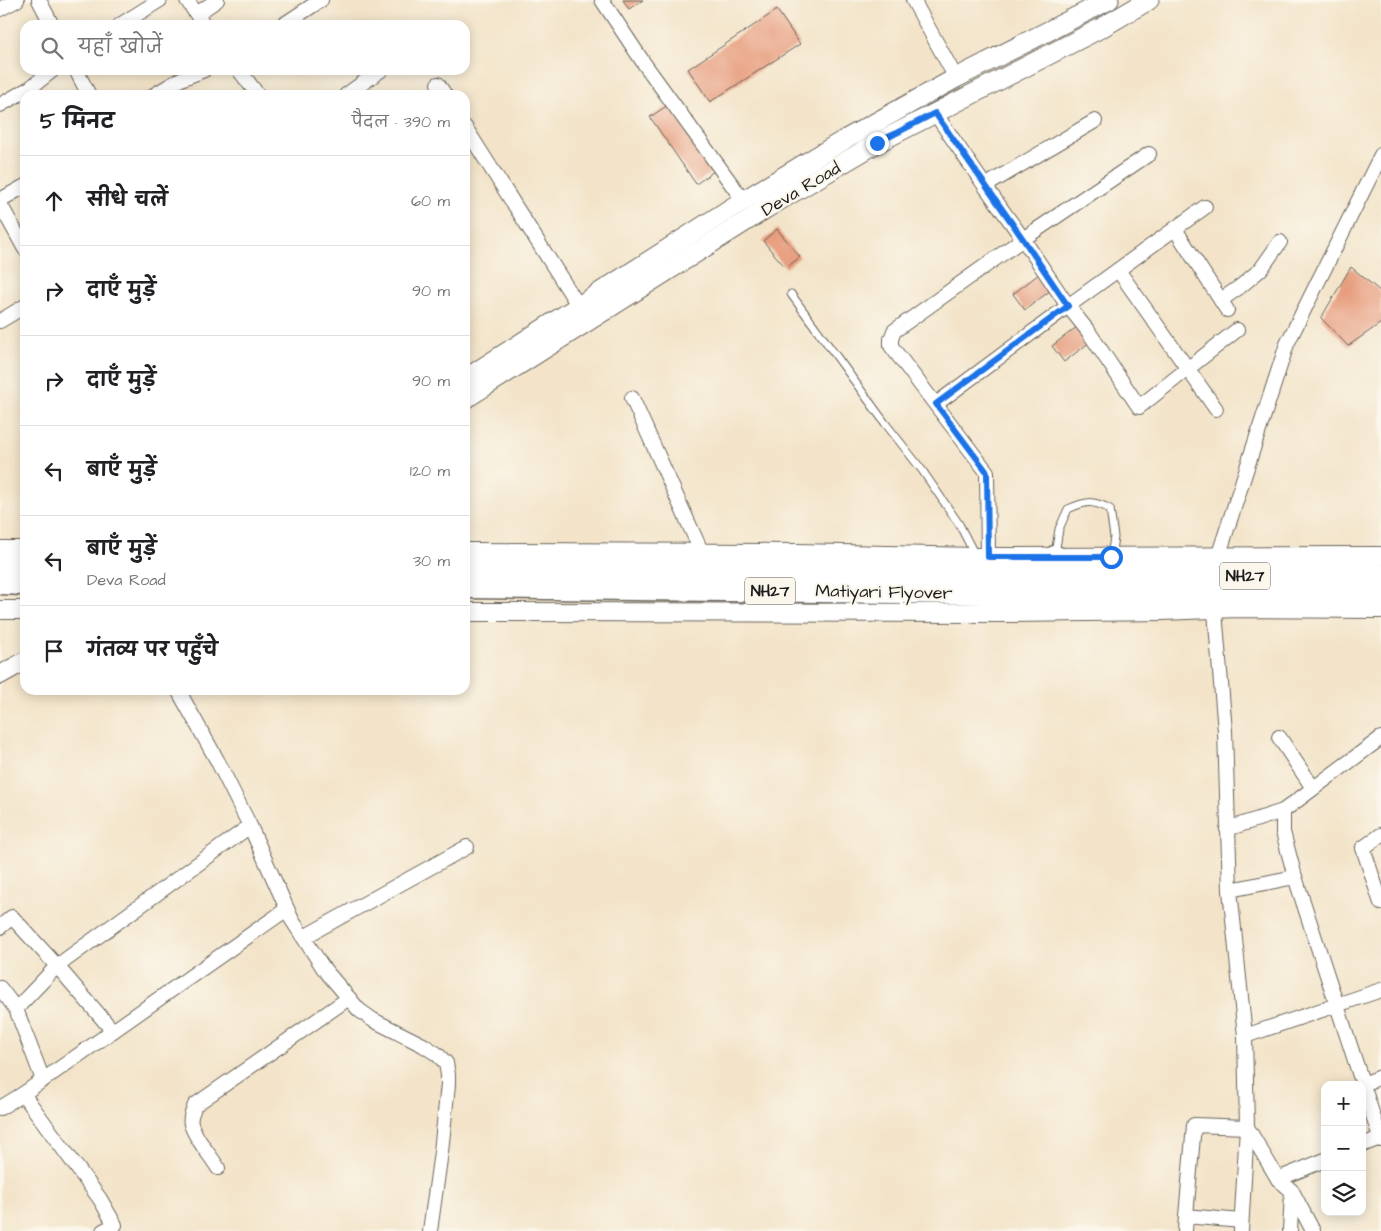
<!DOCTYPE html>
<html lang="hi">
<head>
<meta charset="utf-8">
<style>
  body { margin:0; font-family:"Architects Daughter","Playpen Sans Deva",sans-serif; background:#f6f6f6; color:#202124 }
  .controls { position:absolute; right:15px; bottom:15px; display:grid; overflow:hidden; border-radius:10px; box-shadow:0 2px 12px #0003 }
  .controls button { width:45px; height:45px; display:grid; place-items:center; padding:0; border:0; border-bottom:1px solid #e0e0e0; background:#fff; color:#202124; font:25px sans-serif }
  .stop { position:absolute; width:15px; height:15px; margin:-11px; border:4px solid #1a73e8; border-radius:50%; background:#fff }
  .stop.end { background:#1a73e8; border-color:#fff; box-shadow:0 1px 5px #0008 }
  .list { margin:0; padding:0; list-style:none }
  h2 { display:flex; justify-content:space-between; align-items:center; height:65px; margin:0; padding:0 20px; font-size:21px }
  h2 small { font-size:16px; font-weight:400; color:#757577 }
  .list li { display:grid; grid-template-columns:32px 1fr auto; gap:15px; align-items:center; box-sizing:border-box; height:90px; padding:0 20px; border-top:1px solid #e0e0e0 }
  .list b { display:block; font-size:19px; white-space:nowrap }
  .list p { margin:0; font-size:16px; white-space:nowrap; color:#757577 }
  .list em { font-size:16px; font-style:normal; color:#757577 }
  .icon { flex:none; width:28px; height:28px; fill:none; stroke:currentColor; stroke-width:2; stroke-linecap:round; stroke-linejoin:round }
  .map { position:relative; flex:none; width:1381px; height:1231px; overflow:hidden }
  .search { position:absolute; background:#fff; box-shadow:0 2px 12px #0003; left:20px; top:20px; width:450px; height:55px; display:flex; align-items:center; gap:12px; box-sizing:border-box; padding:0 18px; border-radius:15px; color:#757577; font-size:19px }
  .panel { position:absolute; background:#fff; box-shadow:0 2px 12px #0003; left:20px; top:90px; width:450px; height:605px; border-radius:15px }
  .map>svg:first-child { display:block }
  .building { fill:#e79d7e }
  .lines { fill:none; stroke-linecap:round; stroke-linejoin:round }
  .service-casing { stroke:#676259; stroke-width:9 }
  .minor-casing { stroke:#676259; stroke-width:16 }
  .tertiary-casing { stroke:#676259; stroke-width:20 }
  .secondary-casing { stroke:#676259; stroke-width:21 }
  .trunk-casing { stroke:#676259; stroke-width:25 }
  .service { stroke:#fff; stroke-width:7 }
  .minor { stroke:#fff; stroke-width:14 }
  .tertiary { stroke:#fff; stroke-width:18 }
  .secondary { stroke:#fff; stroke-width:19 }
  .trunk { stroke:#fff; stroke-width:22 }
  .route { stroke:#1a73e8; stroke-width:6 }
  .labels { text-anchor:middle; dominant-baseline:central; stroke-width:4.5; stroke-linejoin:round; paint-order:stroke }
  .shield { fill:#fbf7ec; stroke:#5f5e5a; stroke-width:1 }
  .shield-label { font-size:16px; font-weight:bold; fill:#1c1c1c }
  .street-label { font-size:18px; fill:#1c1c1c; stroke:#fbf7ec }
</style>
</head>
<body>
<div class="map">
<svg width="1381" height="1231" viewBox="0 0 1381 1231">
  <rect width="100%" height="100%" fill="#fbf7ec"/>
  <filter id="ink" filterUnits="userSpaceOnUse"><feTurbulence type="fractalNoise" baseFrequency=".02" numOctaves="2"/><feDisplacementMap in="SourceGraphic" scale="10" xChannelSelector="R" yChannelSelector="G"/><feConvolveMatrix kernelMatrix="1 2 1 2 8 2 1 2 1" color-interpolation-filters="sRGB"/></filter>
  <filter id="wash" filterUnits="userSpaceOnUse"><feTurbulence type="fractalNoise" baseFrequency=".0096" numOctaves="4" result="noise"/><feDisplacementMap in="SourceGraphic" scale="20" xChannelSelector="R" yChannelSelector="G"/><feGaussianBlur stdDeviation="1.12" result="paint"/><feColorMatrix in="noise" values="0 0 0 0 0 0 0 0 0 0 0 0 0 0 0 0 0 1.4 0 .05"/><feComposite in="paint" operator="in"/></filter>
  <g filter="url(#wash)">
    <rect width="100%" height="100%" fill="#f3e4c9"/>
    <g id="blocks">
      <g class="building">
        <path d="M623,0H643L629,9Z"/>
        <path d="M777,10L800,44L710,102L688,69Z"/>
        <path d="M668,105L714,171L696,184L650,117Z"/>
        <path d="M777,229L800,257L786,268L763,241Z"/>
        <path d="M1351,267L1381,292V323L1348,346L1321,318Z"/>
        <path d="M1039,274L1051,290L1025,310L1013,294Z"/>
        <path d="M1078,326L1090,342L1064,362L1052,346Z"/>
      </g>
    </g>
  </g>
  <g filter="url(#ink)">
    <use href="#blocks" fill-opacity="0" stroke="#676259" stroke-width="1"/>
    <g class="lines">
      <g class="service-casing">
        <g id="service">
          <path d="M791,294L885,423L922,470L959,524L976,557"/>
          <path d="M1055,554L1059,529L1068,509C1086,501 1092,500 1110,509L1114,537L1111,557"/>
        </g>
      </g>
      <g class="minor-casing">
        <g id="minor">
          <path d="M39,0L52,25"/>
          <path d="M187,0L204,25"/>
          <path d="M602,0L643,62L743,200"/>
          <path d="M913,0L956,78"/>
          <path d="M0,9L17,0"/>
          <path d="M197,14L217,0"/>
          <path d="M120,25L160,0"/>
          <path d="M283,25L321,0"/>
          <path d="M76,70L89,95"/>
          <path d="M239,70L258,95"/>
          <path d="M438,84L445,95"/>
          <path d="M154,95L181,79L204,70"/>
          <path d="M346,95L381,70"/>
          <path d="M0,105L30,88L53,70"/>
          <path d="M935,113L985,186L1023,239L894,331L891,339V346L987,472L988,557"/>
          <path d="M465,127L578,305"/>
          <path d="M1149,154L1023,239L1068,306L1205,207"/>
          <path d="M985,186L1095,121"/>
          <path d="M0,200L25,186"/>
          <path d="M0,204L25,249"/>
          <path d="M1175,229L1227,310"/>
          <path d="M1118,270L1216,409"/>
          <path d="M1221,300L1241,286L1261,269L1280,242"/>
          <path d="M0,321L25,306"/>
          <path d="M632,398L702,553"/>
          <path d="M936,404L1068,306L1088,331L1139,407L1237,330"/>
          <path d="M1218,557L1287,344L1381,155"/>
          <path d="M1214,600L1225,731L1230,890L1245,1036L1247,1127L1241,1231"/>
          <path d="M178,690L217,760L250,826L292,920L324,969L359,1010L373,1020L423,1045L437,1054L446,1063L448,1075V1084L441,1152L430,1231"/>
          <path d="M1279,737L1313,788"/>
          <path d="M1283,811V832L1295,877L1381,1140"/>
          <path d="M1227,829L1283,811L1381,738"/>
          <path d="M1381,835L1363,848L1381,903"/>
          <path d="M1230,890L1295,877"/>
          <path d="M0,927L12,917L57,966L250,826"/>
          <path d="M304,937L467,847"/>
          <path d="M0,988L16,1009L43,1080"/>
          <path d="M16,1009L57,966L113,1031"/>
          <path d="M1245,1036L1381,990"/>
          <path d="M1363,1084L1381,1077"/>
          <path d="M23,1094L100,1199L115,1225L103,1231"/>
          <path d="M0,1108L23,1094L287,909"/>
          <path d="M1362,1145L1380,1138"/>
          <path d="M218,1168C211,1156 194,1137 191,1124C189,1117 193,1111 195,1105L349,998"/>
          <path d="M1278,1179L1325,1160"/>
          <path d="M1241,1221L1186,1216L1194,1125L1247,1127L1278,1179L1292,1191L1313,1231"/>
          <path d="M1185,1231L1186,1216"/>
          <path d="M1290,1231L1292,1192"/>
        </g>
      </g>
      <g class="tertiary-casing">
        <g id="tertiary">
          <path d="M0,550H25"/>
          <path d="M465,552L798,553L976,557L1381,556"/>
          <path d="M0,610H25"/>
          <path d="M465,612L1012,613L1162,611L1237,608L1381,609"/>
          <path d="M0,675L25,661"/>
        </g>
      </g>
      <g class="secondary-casing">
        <g id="secondary">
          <path d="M465,379L736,205L844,140L956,78L1109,0"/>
          <path d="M465,399L770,206L877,143L1101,28L1149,0"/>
        </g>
      </g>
      <g class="trunk-casing">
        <g id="trunk">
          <path d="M1055,557L1092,570"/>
          <path d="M0,566H25"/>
          <path d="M465,569L1219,576"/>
          <path d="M1261,576L1381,575"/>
          <path d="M0,583L25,584"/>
          <path d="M465,587L1075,594L1381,591"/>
        </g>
      </g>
      <use href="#service" class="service"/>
      <use href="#minor" class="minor"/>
      <use href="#tertiary" class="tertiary"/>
      <use href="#secondary" class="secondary"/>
      <use href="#trunk" class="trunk"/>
    </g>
  </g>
  <g class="lines" filter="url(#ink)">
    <path class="route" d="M877,143L935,113L1023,239L1068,306L936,404L987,472L988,557H1111"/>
  </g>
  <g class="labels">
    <g class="shield">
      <rect x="1220" y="562.5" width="50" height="27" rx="4"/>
      <rect x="745" y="577.5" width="50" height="27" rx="4"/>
    </g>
    <g class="shield-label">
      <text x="1245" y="576">NH27</text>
      <text x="770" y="591">NH27</text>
    </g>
    <g class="street-label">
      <text transform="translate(801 189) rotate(-31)">Deva Road</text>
      <text transform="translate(884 592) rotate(1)">Matiyari Flyover</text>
    </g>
  </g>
</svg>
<div class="controls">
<button>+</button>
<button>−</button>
<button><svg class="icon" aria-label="layers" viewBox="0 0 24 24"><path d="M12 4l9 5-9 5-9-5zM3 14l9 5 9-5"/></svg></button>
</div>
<div class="stop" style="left:1111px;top:557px"></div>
<div class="stop end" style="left:877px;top:143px"></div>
<div class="search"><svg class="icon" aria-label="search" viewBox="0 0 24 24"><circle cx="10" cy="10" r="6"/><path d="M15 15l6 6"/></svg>यहाँ खोजें</div>
<section class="panel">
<h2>5 मिनट<small>पैदल · 390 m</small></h2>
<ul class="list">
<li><svg class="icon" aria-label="ahead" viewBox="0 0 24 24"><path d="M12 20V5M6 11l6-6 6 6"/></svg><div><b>सीधे चलें</b></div><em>60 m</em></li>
<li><svg class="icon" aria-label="right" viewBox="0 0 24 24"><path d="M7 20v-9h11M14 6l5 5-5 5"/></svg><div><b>दाएँ मुड़ें</b></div><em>90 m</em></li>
<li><svg class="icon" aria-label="right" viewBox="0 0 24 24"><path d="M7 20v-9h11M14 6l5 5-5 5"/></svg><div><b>दाएँ मुड़ें</b></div><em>90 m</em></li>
<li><svg class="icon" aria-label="left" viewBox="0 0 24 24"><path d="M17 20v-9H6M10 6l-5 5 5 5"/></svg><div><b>बाएँ मुड़ें</b></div><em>120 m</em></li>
<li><svg class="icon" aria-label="left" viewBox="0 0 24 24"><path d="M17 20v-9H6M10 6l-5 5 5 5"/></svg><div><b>बाएँ मुड़ें</b><p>Deva Road</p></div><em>30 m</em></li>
<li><svg class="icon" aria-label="arrive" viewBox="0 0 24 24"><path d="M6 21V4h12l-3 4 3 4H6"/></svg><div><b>गंतव्य पर पहुँचे</b></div></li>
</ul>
</section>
</div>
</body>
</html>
